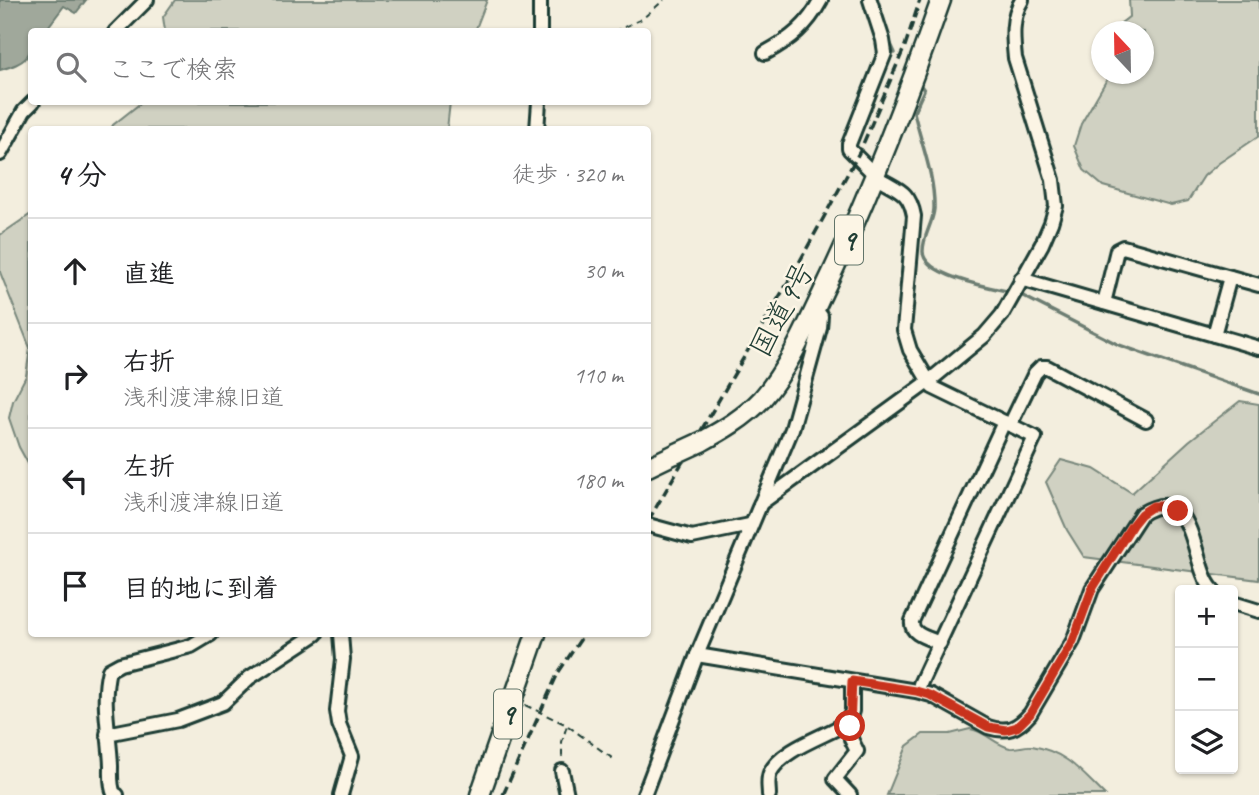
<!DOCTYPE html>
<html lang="ja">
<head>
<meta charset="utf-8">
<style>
  body { margin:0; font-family:Caveat,"Klee One",sans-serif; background:#f6f6f6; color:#202124 }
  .controls { position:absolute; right:21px; bottom:21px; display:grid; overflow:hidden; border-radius:7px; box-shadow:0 2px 5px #0004 }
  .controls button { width:63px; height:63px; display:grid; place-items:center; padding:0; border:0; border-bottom:2px solid #e0e0e0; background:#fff; color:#202124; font:35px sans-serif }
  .compass { position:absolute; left:1091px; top:21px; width:63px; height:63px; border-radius:50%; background:#fff; box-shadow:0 2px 5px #0004; rotate:338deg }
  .stop { position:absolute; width:21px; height:21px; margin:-16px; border:5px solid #c8321e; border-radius:50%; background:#fff }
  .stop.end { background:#c8321e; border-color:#fff; box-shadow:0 2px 7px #0008 }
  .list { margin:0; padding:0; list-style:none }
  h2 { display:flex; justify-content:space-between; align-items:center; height:91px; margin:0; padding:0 28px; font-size:30px }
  h2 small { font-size:23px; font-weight:400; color:#757577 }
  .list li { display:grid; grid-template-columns:46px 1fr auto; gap:21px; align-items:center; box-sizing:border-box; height:105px; padding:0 28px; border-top:2px solid #e0e0e0 }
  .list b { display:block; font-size:26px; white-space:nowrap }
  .list p { margin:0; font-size:23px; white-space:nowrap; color:#757577 }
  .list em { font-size:23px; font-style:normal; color:#757577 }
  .icon { flex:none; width:38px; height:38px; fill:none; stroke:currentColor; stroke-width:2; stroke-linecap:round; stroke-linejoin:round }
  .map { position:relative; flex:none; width:1259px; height:795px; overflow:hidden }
  .search { position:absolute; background:#fff; box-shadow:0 2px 5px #0004; left:28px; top:28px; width:623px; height:77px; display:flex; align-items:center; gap:18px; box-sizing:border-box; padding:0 24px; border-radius:7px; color:#757577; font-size:26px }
  .panel { position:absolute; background:#fff; box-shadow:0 2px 5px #0004; left:28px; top:126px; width:623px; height:511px; border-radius:7px }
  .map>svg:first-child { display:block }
  .green { fill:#d0d1c2; stroke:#78877b; stroke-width:2 }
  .water { fill:#a0a89b; stroke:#6c7d72; stroke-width:2 }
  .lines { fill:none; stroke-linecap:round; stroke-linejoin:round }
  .stream { stroke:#6c7d72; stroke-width:3.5 }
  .minor-casing { stroke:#1f3d34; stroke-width:18 }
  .highway-casing { stroke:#1f3d34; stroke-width:23 }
  .path { stroke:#1f3d34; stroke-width:2; stroke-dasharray:7 5; stroke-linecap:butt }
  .minor { stroke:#fcf5e5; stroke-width:12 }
  .highway { stroke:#fcf5e5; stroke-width:18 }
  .rail { stroke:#1f3d34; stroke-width:3.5; stroke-dasharray:10 5; stroke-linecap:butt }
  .highway-bridge-casing { stroke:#1f3d34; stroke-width:23; stroke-linecap:butt }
  .highway-bridge { stroke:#fcf5e5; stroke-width:18 }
  .route { stroke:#c8321e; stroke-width:9 }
  .labels { text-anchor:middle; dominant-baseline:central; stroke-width:5; stroke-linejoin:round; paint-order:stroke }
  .shield { fill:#fcf5e5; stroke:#617469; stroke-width:2 }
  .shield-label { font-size:28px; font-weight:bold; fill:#1f3d34 }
  .street-label { font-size:30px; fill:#1f3d34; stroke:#fcf5e5 }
</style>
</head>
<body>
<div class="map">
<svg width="1259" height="795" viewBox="0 0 1259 795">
  <rect width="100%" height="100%" fill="#f3eede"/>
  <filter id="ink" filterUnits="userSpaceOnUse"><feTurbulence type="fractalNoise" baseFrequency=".0143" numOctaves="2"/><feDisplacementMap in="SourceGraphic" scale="14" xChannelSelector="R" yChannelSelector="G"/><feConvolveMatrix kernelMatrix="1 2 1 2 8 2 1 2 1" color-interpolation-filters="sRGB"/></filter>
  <g filter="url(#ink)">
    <g class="green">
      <path d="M175,0H487L475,31H165L163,17Z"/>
      <path d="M1129,0H1259V136L1219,163L1204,176L1188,201L1171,205L1103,186L1084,170L1074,146L1081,124L1110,74H1144V32L1114,31L1116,27L1130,16Z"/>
      <path d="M142,102H450L447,129H111L113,125Z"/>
      <path d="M31,214V469L19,447L9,418L13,401L26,376L30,348L0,272V235Z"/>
      <path d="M1240,401L1259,404V580L1084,557L1067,530L1046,482L1061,460L1094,469L1132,493L1189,441Z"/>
      <path d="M970,729C985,731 994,744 1010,748C1017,749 1025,745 1032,746C1067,752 1081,772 1105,795H887L907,746L923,734H950Z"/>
    </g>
    <path class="water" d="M0,0H86L76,13L64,6L45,31L32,32C32,59 26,62 0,70Z"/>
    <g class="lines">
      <g class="stream">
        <path d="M877,0L885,25"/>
        <path d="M889,40L895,53"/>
        <path d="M919,83L924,90L914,112C921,144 935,176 934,209C933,223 923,236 923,251C922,276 992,288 1012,292"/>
        <path d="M1019,294L1119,345L1259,394"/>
      </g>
      <g class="minor-casing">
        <g id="minor">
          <path d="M540,0V32"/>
          <path d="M870,0L883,40L885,53L849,144V149C851,151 875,175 877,177C896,190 909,189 914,216L904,330L910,350L932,387L1035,437L920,684"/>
          <path d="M115,32L147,0"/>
          <path d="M765,53C791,39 807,26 821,0"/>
          <path d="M537,130L539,102"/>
          <path d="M0,154L24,111L33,102"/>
          <path d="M1021,279L1259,348"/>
          <path d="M1104,303L1117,250L1123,247L1259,285"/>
          <path d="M1214,335L1230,277"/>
          <path d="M1010,425L1035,373L1041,367H1047L1146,420"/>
          <path d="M760,504L928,382L984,336L1002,315L1042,244L1051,223L1056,206L1053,180L1015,58C1013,39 1011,17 1022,0"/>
          <path d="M648,525L692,537L750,525"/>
          <path d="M1233,603L1259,611"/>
          <path d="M341,634L343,659L337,711L339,724L352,756L341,795"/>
          <path d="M940,643C929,638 910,635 912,621L1004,422"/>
          <path d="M697,655L916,691L931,695L988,727C1007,733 1017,729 1030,714L1073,641L1092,589L1141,514C1198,479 1190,567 1213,590"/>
          <path d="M107,734L178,720L223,703L249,678L316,634"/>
          <path d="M562,771L567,795"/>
          <path d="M117,795L114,794C110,785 111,775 111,766C110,734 101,702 109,670L120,664L191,646L211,634"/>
          <path d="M644,795L697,655L792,429L820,328L821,316L815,310"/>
          <path d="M769,795C769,788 767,780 770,773C782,748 827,736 848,722L852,711V681"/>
          <path d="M850,795L835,779L857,751L851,739V719"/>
        </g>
      </g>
      <g class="highway-casing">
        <g id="highway">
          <path d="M701,442C723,430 744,418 762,399C788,369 806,328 823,292C869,197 906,100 941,0"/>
          <path d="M648,467L675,454"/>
          <path d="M480,795L536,634"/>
        </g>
      </g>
      <g class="path">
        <path d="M613,32L642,19L664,0"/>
        <path d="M525,705L567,725L562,742V759"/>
        <path d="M568,726L616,761"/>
      </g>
      <use href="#minor" class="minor"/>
      <use href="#highway" class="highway"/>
      <g class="rail">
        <path d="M648,521L795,270L860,151L905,46L920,0"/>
        <path d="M503,795L558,673L584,634"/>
      </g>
      <g class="highway-bridge-casing">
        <path id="highway-bridge" d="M675,454L701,442"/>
      </g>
      <use href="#highway-bridge" class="highway-bridge"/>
    </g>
  </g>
  <g class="lines" filter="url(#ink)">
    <path class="route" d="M850,726L852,681L916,691L930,695L988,727L1006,730L1017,727L1030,714L1073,641L1092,589L1132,525L1141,514L1153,506H1167L1178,511"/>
  </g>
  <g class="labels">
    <g class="shield">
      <rect x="835" y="215.5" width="28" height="49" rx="5"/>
      <rect x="494" y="689.5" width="28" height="49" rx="5"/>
    </g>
    <g class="shield-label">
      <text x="849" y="240">9</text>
      <text x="508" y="714">9</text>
    </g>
    <g class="street-label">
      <text transform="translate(782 309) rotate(-62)">国道9号</text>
    </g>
  </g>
</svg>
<div class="controls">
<button>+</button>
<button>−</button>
<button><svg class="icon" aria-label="layers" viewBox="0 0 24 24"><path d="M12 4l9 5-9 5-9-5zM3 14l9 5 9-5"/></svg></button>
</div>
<svg class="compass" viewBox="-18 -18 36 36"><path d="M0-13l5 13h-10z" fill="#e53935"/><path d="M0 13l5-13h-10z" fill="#757577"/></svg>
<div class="stop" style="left:850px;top:726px"></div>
<div class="stop end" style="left:1178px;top:511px"></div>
<div class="search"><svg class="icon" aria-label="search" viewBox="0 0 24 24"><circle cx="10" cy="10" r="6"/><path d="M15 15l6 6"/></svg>ここで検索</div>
<section class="panel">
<h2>4 分<small>徒歩 · 320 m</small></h2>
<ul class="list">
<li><svg class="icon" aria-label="ahead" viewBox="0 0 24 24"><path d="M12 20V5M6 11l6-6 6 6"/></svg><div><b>直進</b></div><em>30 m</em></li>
<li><svg class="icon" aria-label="right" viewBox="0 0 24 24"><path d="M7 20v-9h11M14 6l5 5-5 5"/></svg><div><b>右折</b><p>浅利渡津線旧道</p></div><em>110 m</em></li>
<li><svg class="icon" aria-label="left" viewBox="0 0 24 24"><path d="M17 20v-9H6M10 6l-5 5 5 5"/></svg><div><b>左折</b><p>浅利渡津線旧道</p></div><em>180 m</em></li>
<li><svg class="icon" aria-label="arrive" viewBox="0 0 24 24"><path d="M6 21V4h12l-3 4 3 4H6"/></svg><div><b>目的地に到着</b></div></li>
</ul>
</section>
</div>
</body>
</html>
